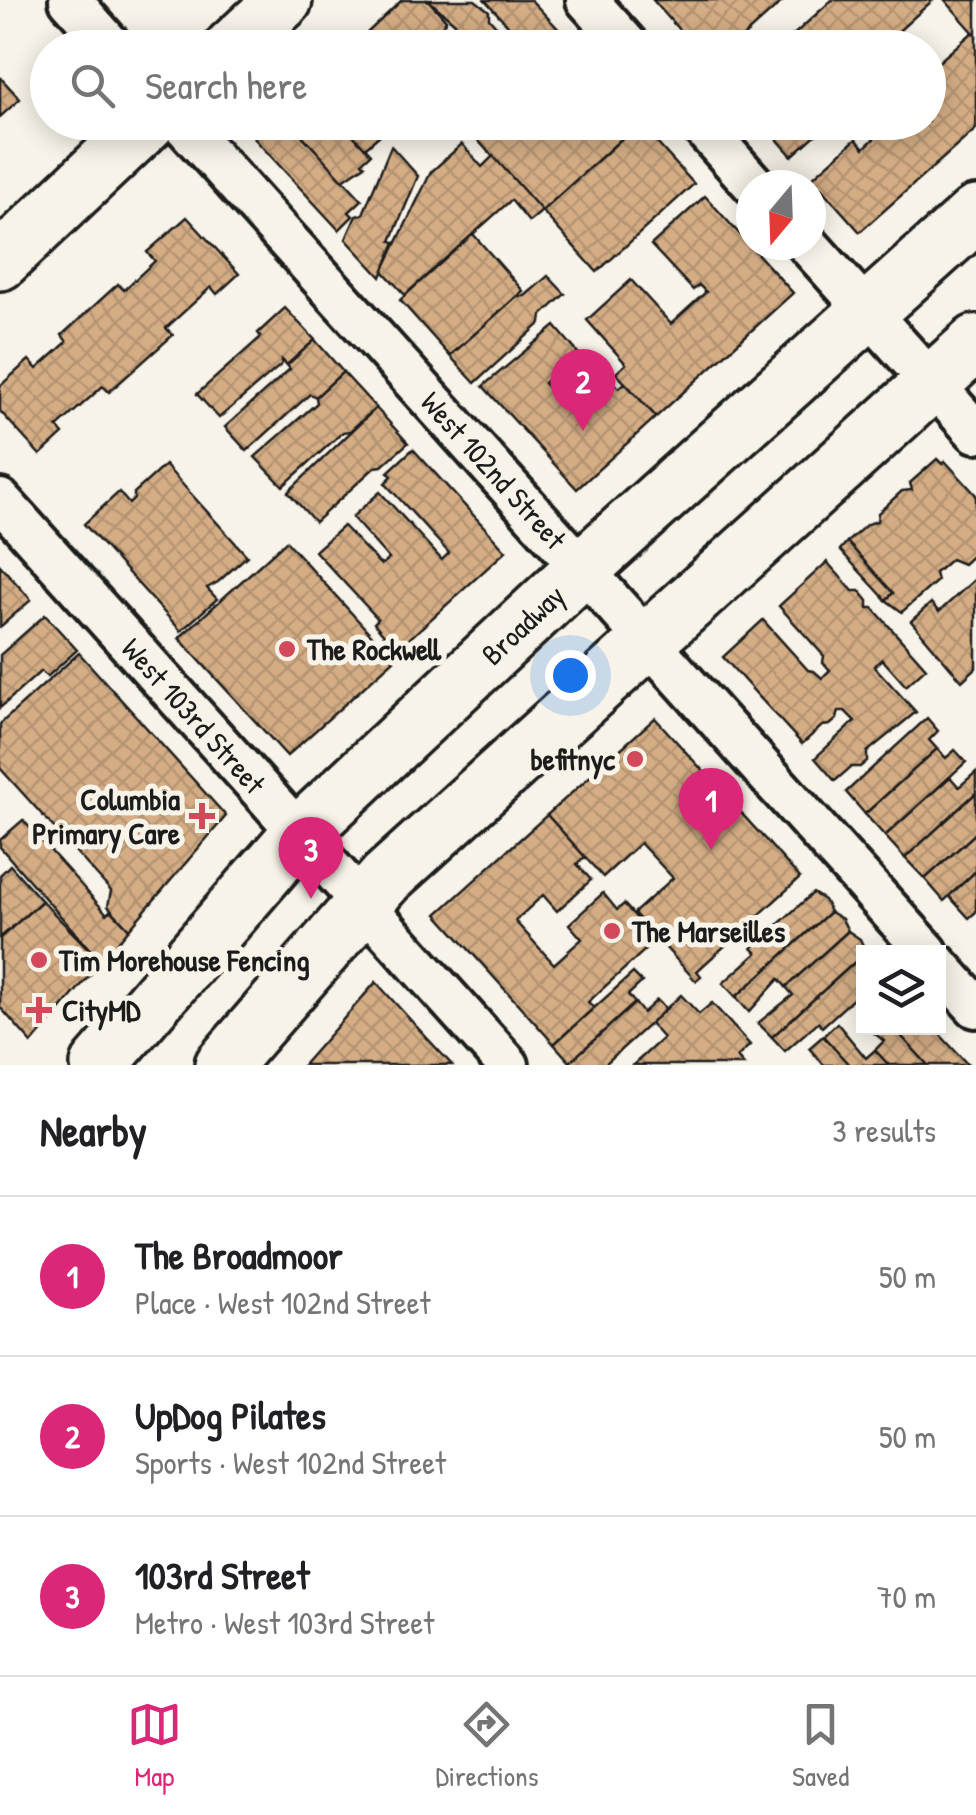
<!DOCTYPE html>
<html lang="en">
<head>
<meta charset="utf-8">
<style>
  body { margin:0; font-family:"Patrick Hand",sans-serif; background:#f2f2f2; color:#202124 }
  .controls { position:absolute; right:30px; bottom:30px; display:grid; overflow:hidden; border-radius:0px; box-shadow:0 5px 25px #0003 }
  .controls button { width:90px; height:90px; display:grid; place-items:center; padding:0; border:0; border-bottom:2px solid #e0e0e0; background:#fff; color:#202124; font:50px sans-serif }
  .compass { position:absolute; left:736px; top:170px; width:90px; height:90px; border-radius:50%; background:#fff; box-shadow:0 5px 25px #0003; rotate:199deg }
  .you { position:absolute; left:570px; top:675px; width:35px; height:35px; margin:-25px; border:8px solid #fff; border-radius:50%; background:#1a73e8; box-shadow:0 0 0 15px #1a73e833 }
  .badge { display:grid; place-items:center; width:65px; height:65px; border-radius:50%; background:#db2777; color:#fff; font-size:32px; font-weight:700 }
  .pin { position:absolute; translate:-50% -82px; filter:drop-shadow(0 2px 5px #0008) }
  .pin::after { content:''; position:absolute; top:52px; width:35px; height:30px; background:inherit; clip-path:polygon(0 0,100% 0,50% 100%) }
  .list { margin:0; padding:0; list-style:none }
  h2 { display:flex; justify-content:space-between; align-items:center; height:130px; margin:0; padding:0 40px; font-size:42px }
  h2 small { font-size:32px; font-weight:400; color:#757577 }
  .list li { display:grid; grid-template-columns:65px 1fr auto; gap:30px; align-items:center; box-sizing:border-box; height:160px; padding:0 40px; border-top:2px solid #e0e0e0 }
  .list b { display:block; font-size:38px; white-space:nowrap }
  .list p { margin:0; font-size:32px; white-space:nowrap; color:#757577 }
  .list em { font-size:32px; font-style:normal; color:#757577 }
  .icon { flex:none; width:55px; height:55px; fill:none; stroke:currentColor; stroke-width:2; stroke-linecap:round; stroke-linejoin:round }
  .map { position:relative; flex:none; width:976px; height:1065px; overflow:hidden }
  .search { position:absolute; background:#fff; box-shadow:0 5px 25px #0003; left:30px; right:30px; top:30px; height:110px; display:flex; align-items:center; gap:25px; box-sizing:border-box; padding:0 35px; border-radius:55px; color:#757577; font-size:38px }
  .sheet { height:610px; background:#fff }
  nav { display:flex; justify-content:space-around; align-items:center; box-sizing:border-box; height:140px; border-top:2px solid #e0e0e0; background:#fff; font-size:28px; color:#757577 }
  nav a { display:grid; justify-items:center; gap:5px }
  nav .on { color:#db2777 }
  .map>svg:first-child { display:block }
  .building { fill:url(#building-cross-hatch); stroke:#1c1c1c; stroke-width:2.5 }
  .lines { fill:none; stroke-linecap:round; stroke-linejoin:round }
  .minor-casing { stroke:#1c1c1c; stroke-width:48 }
  .primary-casing { stroke:#1c1c1c; stroke-width:62 }
  .minor { stroke:#f7f3e8; stroke-width:40 }
  .primary { stroke:#f7f3e8; stroke-width:55 }
  .poi-dot { fill:#d1495b; stroke:#f7f3e8; stroke-width:4 }
  .labels { text-anchor:middle; dominant-baseline:central; stroke-width:10; stroke-linejoin:round; paint-order:stroke }
  .street-label { font-size:30px; fill:#1c1c1c; stroke:#f7f3e8 }
  .poi-label { font-size:30px; font-weight:bold; fill:#1c1c1c; stroke:#f7f3e8; text-anchor:start }
</style>
</head>
<body>
<div class="map">
<svg width="976" height="1065" viewBox="0 0 976 1065">
  <defs>
    <pattern id="building-cross-hatch" width="8" height="8" patternUnits="userSpaceOnUse" patternTransform="scale(2.5)"><rect width="8" height="8" fill="#d4ad85"/><path d="M0 0l8 8M0 8l8-8" fill="none" stroke="#b59472"/></pattern>
  </defs>
  <rect width="100%" height="100%" fill="#f7f3e8"/>
  <filter id="ink" filterUnits="userSpaceOnUse"><feTurbulence type="fractalNoise" baseFrequency=".01" numOctaves="2"/><feDisplacementMap in="SourceGraphic" scale="20" xChannelSelector="R" yChannelSelector="G"/><feConvolveMatrix kernelMatrix="1 2 1 2 8 2 1 2 1" color-interpolation-filters="sRGB"/></filter>
  <g filter="url(#ink)">
    <g class="building">
      <path d="M402,0H428L446,20L437,34L443,41L439,44L442,48H351Z"/>
      <path d="M428,0H475L489,11V18L516,48H478L468,37L462,36L456,30L455,23Z"/>
      <path d="M485,0H531L564,35L550,48H523L515,39V33Z"/>
      <path d="M653,0H784L731,48H695Z"/>
      <path d="M832,0H933L880,48H779Z"/>
      <path d="M945,0H976V35L973,32Z"/>
      <path d="M973,32L976,35V129L860,232L812,178L856,139L864,148L887,127L882,122H928V71Z"/>
      <path d="M0,77L20,99L0,117Z"/>
      <path d="M270,122H290L362,200L349,212L353,216L339,230L254,138Z"/>
      <path d="M290,122H341L371,154L362,162L365,165L343,180Z"/>
      <path d="M341,122H381L376,128L381,134L365,148Z"/>
      <path d="M491,122H638L639,123L542,211L475,137Z"/>
      <path d="M762,122H830L792,156Z"/>
      <path d="M639,123L694,184L597,272L542,211Z"/>
      <path d="M462,144L482,167L493,156L542,211L529,222L511,200L405,295L383,271L431,172Z"/>
      <path d="M391,146L418,176L391,241L395,242L381,277L346,239L356,216L363,214Z"/>
      <path d="M705,196L793,293L656,417L616,373L626,364L587,320L631,280L671,324L706,292L699,285L693,290L651,245Z"/>
      <path d="M187,217L239,274L217,294L211,287L166,328L173,335L109,392L103,386L57,427L63,434L40,455L0,411V386L29,360L37,369L67,342L62,335L118,284L124,290L155,261L147,252Z"/>
      <path d="M473,234L523,291L450,356L400,300Z"/>
      <path d="M548,276L565,294L542,315L541,323L475,383L450,356L517,296H525Z"/>
      <path d="M285,308L315,340L287,365L282,360V364L219,418L197,394L261,337L258,333Z"/>
      <path d="M555,326L578,353L544,383L575,417L586,407L566,385L594,361L619,388L625,383L656,417L577,489L483,386Z"/>
      <path d="M315,340L343,372L316,397L310,394L247,451L225,427L290,369L287,365Z"/>
      <path d="M343,372L376,408L350,431L343,432L283,486L255,457L317,403L316,397Z"/>
      <path d="M376,408L408,443L382,466L375,467L315,522L288,492Z"/>
      <path d="M413,449L506,551L397,650L374,623L378,619L315,551L343,526L381,565L389,559L352,517L380,492L442,560L449,553L385,483L392,476L388,472Z"/>
      <path d="M937,459L942,464L945,461L976,495V552L963,564L951,559L935,573L937,581L902,612L886,600L893,593L847,542L867,524L877,521L878,513L902,491L912,490L910,483Z"/>
      <path d="M165,465L247,556L218,582L207,588L217,599L181,631L84,524L119,492L129,504L134,499V493Z"/>
      <path d="M286,541L394,660L287,756L179,638Z"/>
      <path d="M847,542L893,593L886,600L840,550Z"/>
      <path d="M827,562L853,591H860L868,601V608H873L926,668L906,686L882,659L874,666L916,712L867,752V761L860,767H851L835,781L815,758L855,721L845,711H839L837,719L830,725L822,726L802,744L723,657L763,620L808,670L814,671L822,678L830,670L823,663L824,656L779,606Z"/>
      <path d="M0,565L31,600L0,627Z"/>
      <path d="M976,578V668L962,681L911,621L931,603L939,612Z"/>
      <path d="M45,615L77,650L47,677L41,671L0,708V655Z"/>
      <path d="M79,653L226,816L129,929L108,906L111,891L0,768V724Z"/>
      <path d="M655,718L800,878L697,971L701,976L696,981L634,913L673,878L640,843L603,877L547,815Z"/>
      <path d="M927,718L938,731L929,740L937,749L865,814L846,792Z"/>
      <path d="M937,749L946,758L955,750L966,762L885,836L865,814Z"/>
      <path d="M976,772V793L905,858L885,836L950,777L959,787Z"/>
      <path d="M976,793V833L925,879L905,858Z"/>
      <path d="M547,815L585,857L577,864L591,880L557,911L543,895L515,921L554,964L582,939L569,924L603,893L617,910L624,904L656,940L588,1002L594,1008L554,1044L437,914Z"/>
      <path d="M23,820L107,914L111,910L129,929L101,962L0,847V840Z"/>
      <path d="M976,833V871L944,901L925,879Z"/>
      <path d="M10,865L42,901L0,938V875Z"/>
      <path d="M976,871V912L969,918L949,896Z"/>
      <path d="M813,893L824,900L830,912L736,997L723,983L757,953L752,948Z"/>
      <path d="M42,901L101,962L32,1043L0,1007V938Z"/>
      <path d="M830,912L842,919L848,931L786,987L779,979L749,1012L736,997Z"/>
      <path d="M848,931L860,939L866,952L772,1037L758,1023L793,995L786,987Z"/>
      <path d="M864,954V989L822,1027L818,1022L785,1051L772,1037Z"/>
      <path d="M633,973L642,982L628,995L635,1003L570,1062L554,1044Z"/>
      <path d="M376,982L415,1025L452,1065H303Z"/>
      <path d="M681,995L699,1014L712,1003L750,1045L737,1057L744,1065H633L663,1038L650,1023Z"/>
      <path d="M657,1000L666,1009L604,1065H573L570,1062L635,1003L643,1013Z"/>
      <path d="M837,1023L866,1058L875,1050L889,1065H849L823,1036Z"/>
      <path d="M868,1028H894L928,1065H889L875,1050L884,1041Z"/>
      <path d="M894,1028H934L968,1065H928Z"/>
      <path d="M823,1036L849,1065H824L809,1048Z"/>
    </g>
    <g class="lines">
      <g class="minor-casing">
        <g id="minor">
          <path d="M70,0L113,48"/>
          <path d="M587,0L630,48"/>
          <path id="s1" d="M181,122L927,952"/>
          <path d="M698,122L754,185"/>
          <path d="M808,245L976,432"/>
          <path id="s2" d="M0,500L508,1065"/>
          <path d="M938,965L976,1007"/>
        </g>
      </g>
      <g class="primary-casing">
        <g id="primary">
          <path d="M232,48L284,0"/>
          <path d="M0,262L148,122"/>
          <path id="s3" d="M99,1065L300,833L584,567L976,214"/>
          <path d="M223,1065L386,878L976,343"/>
        </g>
      </g>
      <use href="#minor" class="minor"/>
      <use href="#primary" class="primary"/>
    </g>
  </g>
  <g class="poi-dot">
    <circle cx="287" cy="649" r="10"/>
    <circle cx="635" cy="759" r="10"/>
    <path d="M197 801h10v10h10v10h-10v10h-10v-10h-10v-10h10z"/>
    <circle cx="612" cy="931" r="10"/>
    <circle cx="39" cy="960" r="10"/>
    <path d="M34 995h10v10h10v10h-10v10h-10v-10h-10v-10h10z"/>
  </g>
  <g class="labels">
    <g class="street-label">
      <text stroke="none"><textPath href="#s1" startOffset="468">West 102nd Street</textPath></text>
      <text stroke="none"><textPath href="#s3" startOffset="612">Broadway</textPath></text>
      <text stroke="none"><textPath href="#s2" startOffset="290">West 103rd Street</textPath></text>
    </g>
    <g class="poi-label">
      <text x="307" y="649">The Rockwell</text>
      <text x="615" y="759" text-anchor="end">befitnyc</text>
      <text x="180" y="799" text-anchor="end">Columbia<tspan x="180" dy="34">Primary Care</tspan></text>
      <text x="632" y="931">The Marseilles</text>
      <text x="59" y="960">Tim Morehouse Fencing</text>
      <text x="62" y="1010">CityMD</text>
    </g>
  </g>
</svg>
<div class="controls">
<button><svg class="icon" aria-label="layers" viewBox="0 0 24 24"><path d="M12 4l9 5-9 5-9-5zM3 14l9 5 9-5"/></svg></button>
</div>
<svg class="compass" viewBox="-18 -18 36 36"><path d="M0-13l5 13h-10z" fill="#e53935"/><path d="M0 13l5-13h-10z" fill="#757577"/></svg>
<div class="you"></div>
<div class="pin badge" style="left:711px;top:850px">1</div>
<div class="pin badge" style="left:583px;top:431px">2</div>
<div class="pin badge" style="left:311px;top:899px">3</div>
<div class="search"><svg class="icon" aria-label="search" viewBox="0 0 24 24"><circle cx="10" cy="10" r="6"/><path d="M15 15l6 6"/></svg>Search here</div>
</div>
<section class="sheet">
<h2>Nearby<small>3 results</small></h2>
<ul class="list">
<li><span class="badge">1</span><div><b>The Broadmoor</b><p>Place · West 102nd Street</p></div><em>50 m</em></li>
<li><span class="badge">2</span><div><b>UpDog Pilates</b><p>Sports · West 102nd Street</p></div><em>50 m</em></li>
<li><span class="badge">3</span><div><b>103rd Street</b><p>Metro · West 103rd Street</p></div><em>70 m</em></li>
</ul>
</section>
<nav>
<a class="on"><svg class="icon" aria-label="map" viewBox="0 0 24 24"><path d="M3 6l6-2 6 2 6-2v14l-6 2-6-2-6 2zM9 4v14M15 6v14"/></svg>Map</a>
<a><svg class="icon" aria-label="directions" viewBox="0 0 24 24"><path d="M12 3l9 9-9 9-9-9zM9 14v-3h6M13 9l2 2-2 2"/></svg>Directions</a>
<a><svg class="icon" aria-label="saved" viewBox="0 0 24 24"><path d="M7 4h10v16l-5-4-5 4z"/></svg>Saved</a>
</nav>
</body>
</html>
